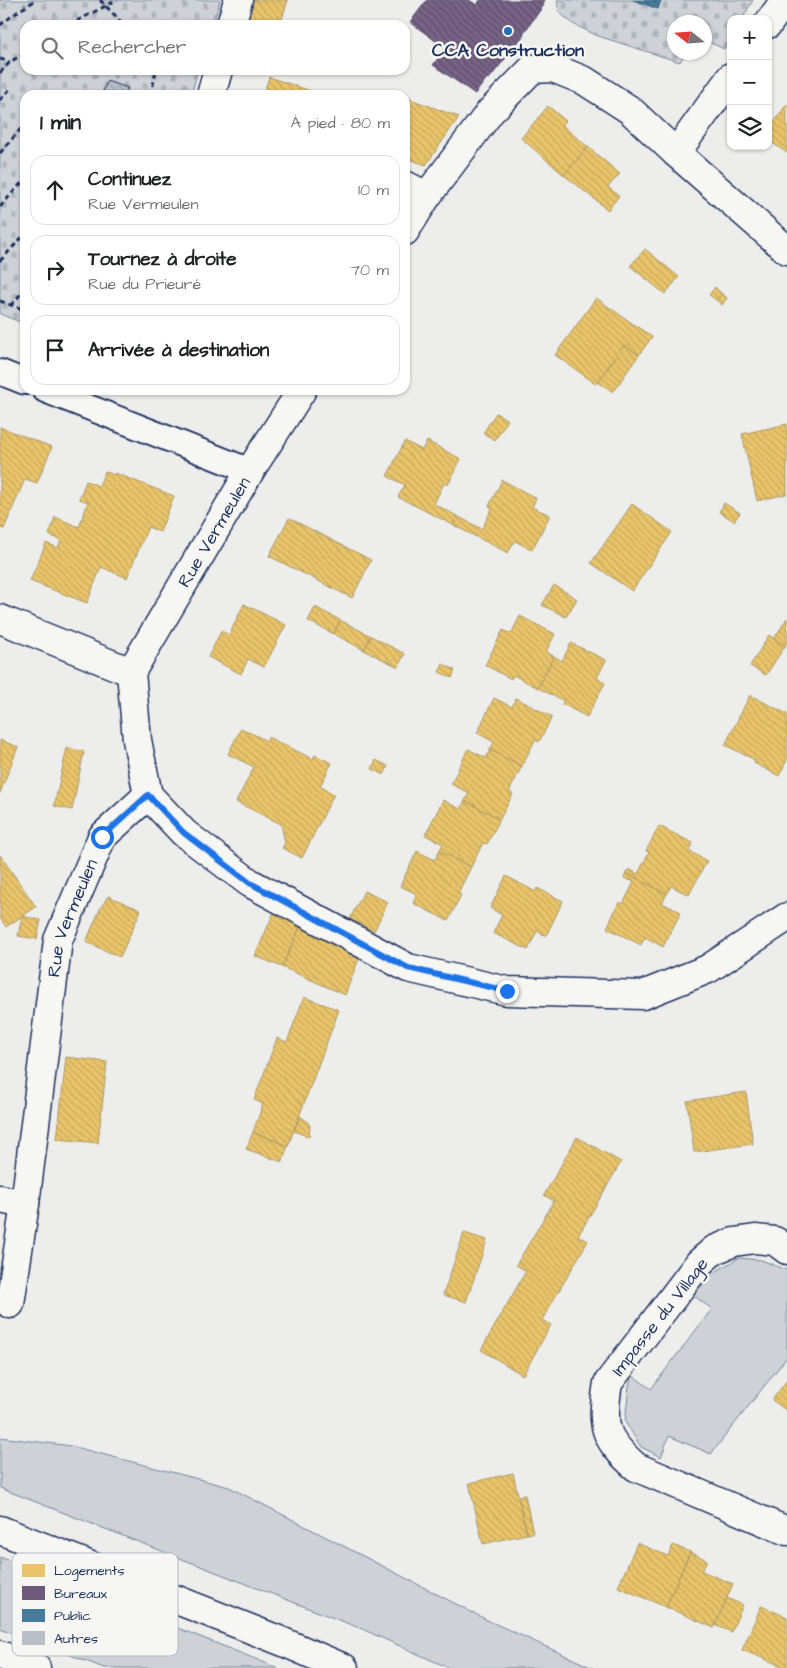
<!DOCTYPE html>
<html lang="fr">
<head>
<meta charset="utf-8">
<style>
  body { margin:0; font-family:"Architects Daughter",sans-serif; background:#f2f2f2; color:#202124 }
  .controls { position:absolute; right:15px; top:15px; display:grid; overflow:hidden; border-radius:10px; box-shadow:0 1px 4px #0004 }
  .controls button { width:45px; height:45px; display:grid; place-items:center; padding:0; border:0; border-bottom:1px solid #e0e0e0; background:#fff; color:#202124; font:25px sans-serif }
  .compass { position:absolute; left:667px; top:15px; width:45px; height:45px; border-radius:50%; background:#fff; box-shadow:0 1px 4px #0004; rotate:287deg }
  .stop { position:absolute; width:15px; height:15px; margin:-11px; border:4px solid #1a73e8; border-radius:50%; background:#fff }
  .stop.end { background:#1a73e8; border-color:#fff; box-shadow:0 1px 5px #0008 }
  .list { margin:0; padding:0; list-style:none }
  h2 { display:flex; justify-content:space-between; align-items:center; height:65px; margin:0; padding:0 20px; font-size:21px }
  h2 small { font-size:16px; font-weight:400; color:#757577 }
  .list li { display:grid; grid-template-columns:32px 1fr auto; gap:15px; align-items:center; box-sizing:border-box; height:70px; margin:0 10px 10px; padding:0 10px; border:1px solid #e0e0e0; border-radius:15px }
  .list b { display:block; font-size:19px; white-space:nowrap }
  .list p { margin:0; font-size:16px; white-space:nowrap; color:#757577 }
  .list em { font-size:16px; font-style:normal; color:#757577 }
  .icon { flex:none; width:28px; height:28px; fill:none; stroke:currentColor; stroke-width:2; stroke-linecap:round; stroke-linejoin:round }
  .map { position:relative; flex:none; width:787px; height:1668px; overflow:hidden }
  .search { position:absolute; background:#fff; box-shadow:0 1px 4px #0004; left:20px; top:20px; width:390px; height:55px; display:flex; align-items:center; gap:12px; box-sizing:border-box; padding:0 18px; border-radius:15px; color:#757577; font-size:19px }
  .panel { position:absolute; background:#fff; box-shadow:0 1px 4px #0004; left:20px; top:90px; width:390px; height:305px; border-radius:15px }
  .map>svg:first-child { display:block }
  .green { fill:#ced2d7; stroke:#74809a }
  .cemetery { fill:url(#cemetery-stones); stroke:#74809a }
  .homes { fill:url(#homes-back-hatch); stroke:#ab9766 }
  .offices { fill:url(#offices-back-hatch); stroke:#544c72 }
  .public { fill:url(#public-back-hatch); stroke:#38648a }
  .building { fill:url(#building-back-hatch); stroke:#1b2f5e }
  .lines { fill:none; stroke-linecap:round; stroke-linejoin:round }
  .lane-casing { stroke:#1b2f5e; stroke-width:28 }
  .street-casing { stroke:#1b2f5e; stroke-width:31 }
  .secondary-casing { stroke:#1b2f5e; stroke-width:31 }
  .highway-casing { stroke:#1b2f5e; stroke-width:31 }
  .path { stroke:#1b2f5e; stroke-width:3; stroke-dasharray:5 4; stroke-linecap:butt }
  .lane { stroke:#f6f6f2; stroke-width:24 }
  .street { stroke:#f6f6f2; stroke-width:28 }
  .secondary { stroke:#f6f6f2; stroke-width:28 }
  .highway { stroke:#f6f6f2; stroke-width:28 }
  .route { stroke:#1a73e8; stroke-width:6 }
  .poi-dot { fill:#1f6fb2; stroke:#f6f6f2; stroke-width:2 }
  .labels { text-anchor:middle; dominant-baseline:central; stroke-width:5; stroke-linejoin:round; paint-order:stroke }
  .poi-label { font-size:18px; font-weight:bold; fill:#1b2f5e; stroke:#f6f6f2 }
  .street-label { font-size:18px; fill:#1b2f5e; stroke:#f6f6f2 }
  .key { fill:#f6f6f2; stroke:#b4bac6; stroke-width:1 }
  .key-label { font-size:14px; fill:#1b2f5e }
</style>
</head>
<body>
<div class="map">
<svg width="787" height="1668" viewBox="0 0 787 1668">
  <defs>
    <pattern id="cemetery-stones" width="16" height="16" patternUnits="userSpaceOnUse" patternTransform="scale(1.25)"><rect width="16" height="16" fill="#ced2d7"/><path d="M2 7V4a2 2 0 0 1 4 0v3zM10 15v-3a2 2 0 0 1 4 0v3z" fill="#b0b5bb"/></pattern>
    <pattern id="homes-back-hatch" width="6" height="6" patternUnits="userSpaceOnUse" patternTransform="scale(1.25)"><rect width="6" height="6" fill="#e9c46a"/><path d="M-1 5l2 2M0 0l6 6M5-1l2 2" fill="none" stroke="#c7a95e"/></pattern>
    <pattern id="offices-back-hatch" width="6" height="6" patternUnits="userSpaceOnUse" patternTransform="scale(1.25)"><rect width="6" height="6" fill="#6d597a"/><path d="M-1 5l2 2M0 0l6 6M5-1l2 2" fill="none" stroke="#80738f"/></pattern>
    <pattern id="public-back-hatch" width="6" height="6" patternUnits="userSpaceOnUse" patternTransform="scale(1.25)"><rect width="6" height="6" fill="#457b9d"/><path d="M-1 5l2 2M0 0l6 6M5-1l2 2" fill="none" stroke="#396583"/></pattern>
    <pattern id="building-back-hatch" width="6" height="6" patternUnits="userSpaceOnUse" patternTransform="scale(1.25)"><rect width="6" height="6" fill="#b9bfc8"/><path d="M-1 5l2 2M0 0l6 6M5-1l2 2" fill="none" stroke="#9ea4ae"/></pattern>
  </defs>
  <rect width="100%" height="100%" fill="#edeeec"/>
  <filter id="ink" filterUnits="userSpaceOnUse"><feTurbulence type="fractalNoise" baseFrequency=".02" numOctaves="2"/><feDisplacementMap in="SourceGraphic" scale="10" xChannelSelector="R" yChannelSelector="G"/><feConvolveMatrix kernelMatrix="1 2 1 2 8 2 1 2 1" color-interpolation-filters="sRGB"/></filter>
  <g filter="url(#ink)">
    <g class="green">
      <path d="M739,1258L761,1260L787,1270V1357L711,1454L669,1436L661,1457L641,1447L625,1422L629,1386L632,1375L651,1389L712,1309L693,1295L713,1273Z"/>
      <path d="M0,1437L71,1446L229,1487L487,1620L593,1668H449L362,1629L0,1488Z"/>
      <path d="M0,1557L278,1668H104L0,1628Z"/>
    </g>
    <g class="cemetery">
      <path d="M0,0H220L213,25H25V70H198L191,95H25V324L0,314Z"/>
      <path d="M557,0H633L658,9L661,0H753L742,19H731V37L724,49L705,40L704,22H674V52L685,53L680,62L598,36L573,24L559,12Z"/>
    </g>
    <g class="homes">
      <path d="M250,0H288L280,25H241Z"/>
      <path d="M269,77L323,95H263Z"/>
      <path d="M405,97L459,117L426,165L405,158Z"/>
      <path d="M787,104V153L768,140V130Z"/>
      <path d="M548,106L566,121L562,125L588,147L564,175L521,138Z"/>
      <path d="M588,147L620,174L608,187L619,196L608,210L564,175Z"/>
      <path d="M645,249L679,277L665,294L630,266Z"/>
      <path d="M715,287L722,294L716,300L709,295Z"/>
      <path d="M722,294L727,298L722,305L716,300Z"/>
      <path d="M596,298L652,337L639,355L624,345L596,384L555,355Z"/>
      <path d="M624,345L639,355L613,392L598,382Z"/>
      <path d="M496,413L508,420L495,440L483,433Z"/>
      <path d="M787,424V494L757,501L742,434Z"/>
      <path d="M0,427L52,447L37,483L25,479L4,529L0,528Z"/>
      <path d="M405,441L422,450L427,441L461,459L448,485L444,483L434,504L457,516L453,525L398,497L405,485L387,476Z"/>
      <path d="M105,471L114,475L115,473L174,496L160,532L148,527L127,578L101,567L87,603L30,581L46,543L58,548L61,540L49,535L55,517L79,527L88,502L79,499L86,481L99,486Z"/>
      <path d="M502,480L536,498L532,507L550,515L532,550L515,541L508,553L453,525L457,516L482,529L492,508L489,506Z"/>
      <path d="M724,503L740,513L734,521L719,512Z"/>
      <path d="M632,504L672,532L632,591L591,563Z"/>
      <path d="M289,518L371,560L352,598L269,556Z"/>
      <path d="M554,585L577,599L566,617L542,605Z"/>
      <path d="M244,604L286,625L264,667L248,659L241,674L208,657L221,631L229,635Z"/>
      <path d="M315,607L340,620L334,634L308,621Z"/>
      <path d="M520,616L555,634L546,652L554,656L538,688L513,675L511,679L485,665L503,630L511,634Z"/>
      <path d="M787,618V642L785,646L774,639Z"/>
      <path d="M340,620L371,636L364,650L334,634Z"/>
      <path d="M769,635L785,646L766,675L750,666Z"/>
      <path d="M371,636L405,654L398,667L364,650Z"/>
      <path d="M571,643L606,660L597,678L605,683L587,717L562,704L564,701L538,688L554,656L562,661Z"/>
      <path d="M443,664L455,670L452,678L439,672Z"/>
      <path d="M750,695L787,714V760L779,776L754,763L755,760L725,745Z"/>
      <path d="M494,698L512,707L516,698L552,717L539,742L535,740L522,766L490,750L494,742L477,733Z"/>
      <path d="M241,728L267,741L268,737L313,759L315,755L332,763L320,786L334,794L302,858L282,848L285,843L281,824L236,802L254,767L228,754Z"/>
      <path d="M0,740L18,747L0,793Z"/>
      <path d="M67,748L84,752L72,810L54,806Z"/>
      <path d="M468,749L486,758L490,750L522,766L509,792L513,794L500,819L465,801L469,793L451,784Z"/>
      <path d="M376,760L388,766L384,775L372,769Z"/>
      <path d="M443,800L460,809L465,801L500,819L487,844L483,843L471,867L439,851L443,844L425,835Z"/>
      <path d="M659,826L693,843L689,851L707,861L689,895L671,886L667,894L626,873L629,869L638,874L649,852L646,851Z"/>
      <path d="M417,851L435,860L439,851L471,867L458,893L461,895L448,921L413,903L417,894L400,886Z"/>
      <path d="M0,855L36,907L6,927L0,918Z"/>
      <path d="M626,873L667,894L662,903L681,912L663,947L645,937L641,945L607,928L619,902L623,904L634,882L624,878Z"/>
      <path d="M506,876L536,892L537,888L563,901L546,936L537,931L528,950L493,933L502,915L490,908Z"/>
      <path d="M364,891L388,902L374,931L350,919Z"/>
      <path d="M108,896L141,910L120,957L86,942L100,909Z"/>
      <path d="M274,912L301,925L282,967L255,956Z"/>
      <path d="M22,916L41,920L37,939L18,936Z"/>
      <path d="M301,925L360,956L345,995L282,967Z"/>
      <path d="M304,997L339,1010L288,1146L253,1132L263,1104L254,1100L277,1038L287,1042Z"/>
      <path d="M66,1057L107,1062L98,1143L57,1139Z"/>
      <path d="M746,1092L753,1144L694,1152L687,1101Z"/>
      <path d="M300,1116L307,1121L310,1126L309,1137L294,1131Z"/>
      <path d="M253,1132L288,1146L282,1162L246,1149Z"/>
      <path d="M577,1137L621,1162L578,1236L588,1241L542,1320L551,1325L523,1375L481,1350L526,1271L516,1265L554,1201L544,1195Z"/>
      <path d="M464,1233L487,1240L466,1302L443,1295Z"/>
      <path d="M787,1380V1411L772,1400Z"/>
      <path d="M513,1473L527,1534L483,1544L469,1483Z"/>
      <path d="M525,1495L533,1533L527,1534L518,1496Z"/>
      <path d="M637,1543L668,1556L673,1545L690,1552L666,1607L618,1587Z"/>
      <path d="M690,1552L707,1560L702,1571L733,1584L714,1628L666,1607Z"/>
      <path d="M727,1598L743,1605L731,1632L715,1625Z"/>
      <path d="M761,1606L787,1617V1668L742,1650Z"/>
    </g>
    <path class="offices" d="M427,0H469L477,5L480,0H545L542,4L544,5L523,34L524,35L489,79L487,78L475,94L433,65L445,48L410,22Z"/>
    <path class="public" d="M633,0H661L658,9Z"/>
    <path class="building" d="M107,81L128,88L125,95L102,94Z"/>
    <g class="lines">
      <g class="lane-casing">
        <g id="lane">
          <path d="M0,372L25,382"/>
          <path d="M45,390L250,471"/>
        </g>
      </g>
      <g class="street-casing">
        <g id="street">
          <path d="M768,24L785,0"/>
          <path d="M231,25L238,0"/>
          <path d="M211,95L218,70"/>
          <path d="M676,153L731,77"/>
          <path d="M405,185L427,196"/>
          <path d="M405,231L427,196L490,112L532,69L553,68L585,81L630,110L676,153L787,250"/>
          <path id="s1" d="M0,619L131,672L250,471L302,390"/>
          <path d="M0,1199L25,1204"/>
          <path d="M787,1250L775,1241L755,1239L734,1242L714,1250L699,1263L608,1383C601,1426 603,1438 636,1467L787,1531"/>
          <path id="s2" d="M10,1304L25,1204L58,940L102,837L148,795"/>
        </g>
      </g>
      <g class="secondary-casing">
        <path id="secondary" d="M131,672L137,740L148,795L184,833L250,883L408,968L507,991L643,995L708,969L787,917"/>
      </g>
      <g class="highway-casing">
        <g id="highway">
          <path d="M0,1530L281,1641L344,1668"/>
          <path d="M0,1655L36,1668"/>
        </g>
      </g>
      <g class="path">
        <path d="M100,0L124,25"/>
        <path d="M0,25L20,10L36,0"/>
        <path d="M69,25L117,0"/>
        <path d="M0,59L10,62"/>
        <path d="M0,73L10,62L25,53"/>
        <path d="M151,95L156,70"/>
        <path d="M0,100L10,89"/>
        <path d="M0,153L25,124"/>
        <path d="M0,207L25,179"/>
        <path d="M0,261L25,234"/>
        <path d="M0,301L25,310"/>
        <path d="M11,305L25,289"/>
      </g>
      <use href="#lane" class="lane"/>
      <use href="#street" class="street"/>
      <use href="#secondary" class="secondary"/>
      <use href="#highway" class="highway"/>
    </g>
  </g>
  <g class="lines" filter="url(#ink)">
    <path class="route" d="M102,837L148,795L184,833L250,883L408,968L507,991"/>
  </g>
  <circle class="poi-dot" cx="508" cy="31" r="5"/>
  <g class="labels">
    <g class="poi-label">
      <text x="508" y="50">CCA Construction</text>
    </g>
    <g class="street-label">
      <text stroke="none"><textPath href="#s1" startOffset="304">Rue Vermeulen</textPath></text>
      <text stroke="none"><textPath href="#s2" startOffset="392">Rue Vermeulen</textPath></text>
      <text transform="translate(660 1317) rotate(-52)">Impasse du Village</text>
    </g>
  </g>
  <rect x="12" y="1553" width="166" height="103" rx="8" class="key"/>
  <rect x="22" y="1564" width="23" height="13" fill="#e9c46a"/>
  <rect x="22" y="1586" width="23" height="14" fill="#6d597a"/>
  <rect x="22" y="1609" width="23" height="13" fill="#457b9d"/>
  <rect x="22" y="1631" width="23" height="14" fill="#b9bfc8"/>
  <g class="key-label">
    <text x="54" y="1575">Logements</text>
    <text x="54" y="1598">Bureaux</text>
    <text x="54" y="1620">Public</text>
    <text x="54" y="1643">Autres</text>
  </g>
</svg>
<div class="controls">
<button>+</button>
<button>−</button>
<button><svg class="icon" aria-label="layers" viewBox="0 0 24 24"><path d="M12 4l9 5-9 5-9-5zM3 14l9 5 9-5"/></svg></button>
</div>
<svg class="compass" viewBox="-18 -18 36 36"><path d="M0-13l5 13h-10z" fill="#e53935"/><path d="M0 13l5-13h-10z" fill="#757577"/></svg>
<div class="stop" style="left:102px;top:837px"></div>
<div class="stop end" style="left:507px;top:991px"></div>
<div class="search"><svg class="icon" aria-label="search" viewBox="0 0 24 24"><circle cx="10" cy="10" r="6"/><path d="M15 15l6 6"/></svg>Rechercher</div>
<section class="panel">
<h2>1 min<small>À pied · 80 m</small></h2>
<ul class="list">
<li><svg class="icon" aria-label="ahead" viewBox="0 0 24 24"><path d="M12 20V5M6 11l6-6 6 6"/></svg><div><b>Continuez</b><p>Rue Vermeulen</p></div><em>10 m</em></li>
<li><svg class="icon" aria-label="right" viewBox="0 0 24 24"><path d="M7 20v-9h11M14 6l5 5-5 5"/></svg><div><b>Tournez à droite</b><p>Rue du Prieuré</p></div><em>70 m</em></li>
<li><svg class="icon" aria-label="arrive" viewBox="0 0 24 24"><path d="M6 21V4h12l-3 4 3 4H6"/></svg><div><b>Arrivée à destination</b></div></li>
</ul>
</section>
</div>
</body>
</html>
